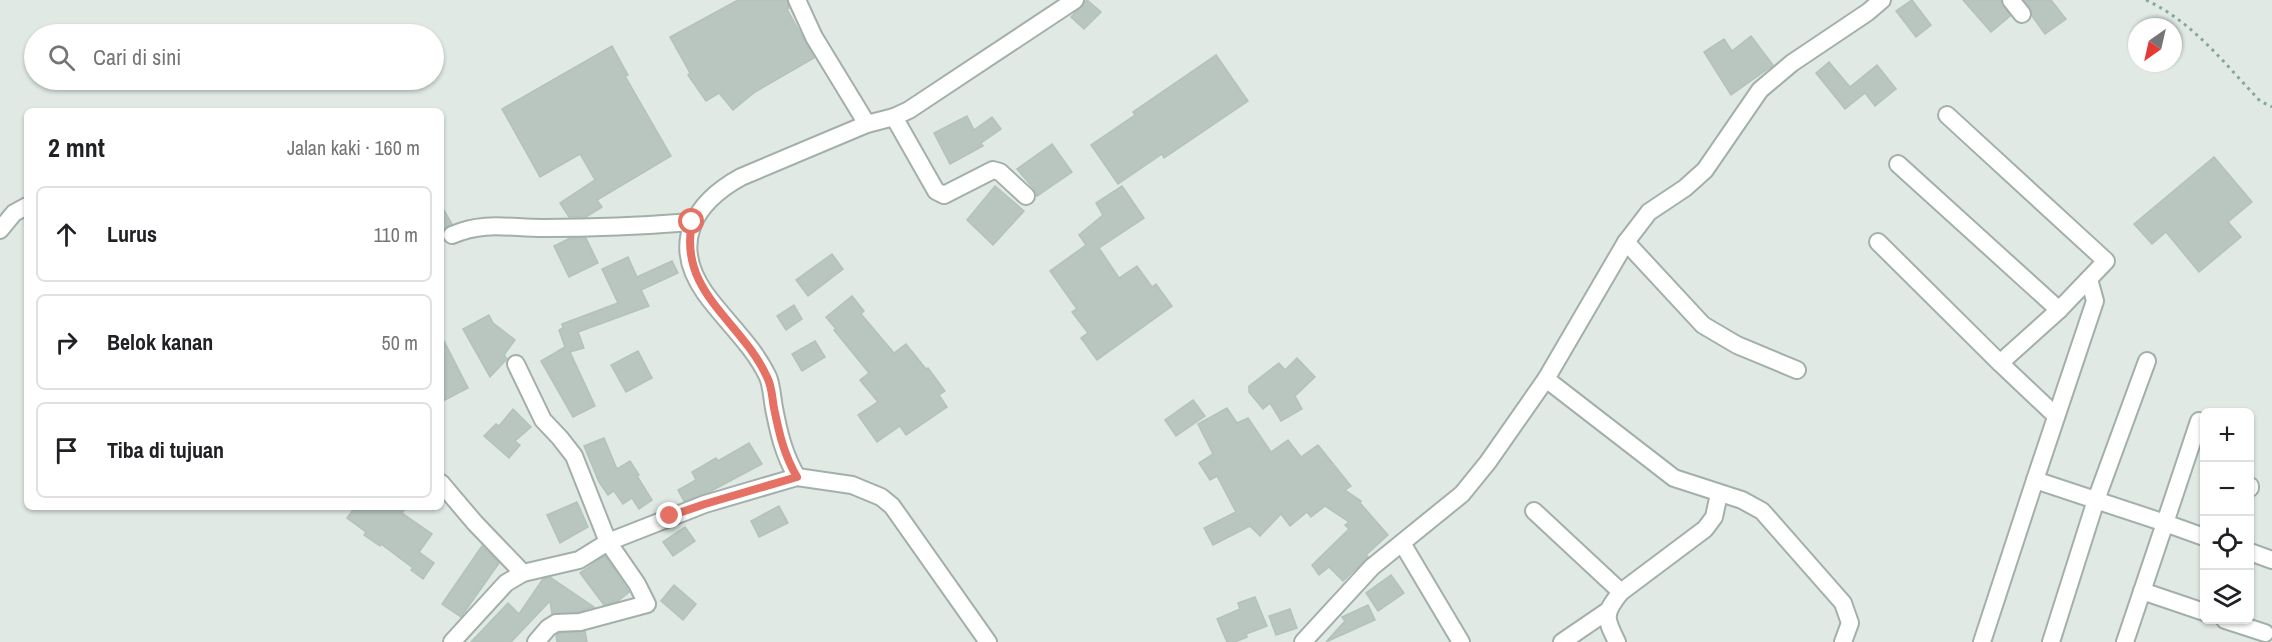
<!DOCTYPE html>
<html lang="id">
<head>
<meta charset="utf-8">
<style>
  body { margin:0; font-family:"Archivo Narrow",sans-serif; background:#f2f2f2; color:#202124 }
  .controls { position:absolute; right:18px; bottom:18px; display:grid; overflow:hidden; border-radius:9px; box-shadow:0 2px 4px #0004 }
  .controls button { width:54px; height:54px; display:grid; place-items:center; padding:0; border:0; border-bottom:2px solid #e0e0e0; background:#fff; color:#202124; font:30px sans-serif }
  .compass { position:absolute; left:2128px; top:18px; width:54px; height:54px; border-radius:50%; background:#fff; box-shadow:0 2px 4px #0004; rotate:214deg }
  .stop { position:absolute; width:18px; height:18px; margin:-14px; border:4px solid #e47163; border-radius:50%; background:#fff }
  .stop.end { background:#e47163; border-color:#fff; box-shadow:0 2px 6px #0008 }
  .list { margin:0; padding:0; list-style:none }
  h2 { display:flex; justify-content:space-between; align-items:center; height:78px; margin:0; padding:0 24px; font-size:26px }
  h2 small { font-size:20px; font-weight:400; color:#757577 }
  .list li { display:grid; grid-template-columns:39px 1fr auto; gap:18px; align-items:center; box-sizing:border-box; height:96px; margin:0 12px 12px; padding:0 12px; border:2px solid #e0e0e0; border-radius:9px }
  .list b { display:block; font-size:22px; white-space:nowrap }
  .list em { font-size:20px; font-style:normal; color:#757577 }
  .icon { flex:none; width:33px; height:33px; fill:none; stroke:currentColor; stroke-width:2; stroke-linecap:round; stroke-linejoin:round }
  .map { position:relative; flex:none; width:2272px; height:642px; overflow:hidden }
  .search { position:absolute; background:#fff; box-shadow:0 2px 4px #0004; left:24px; top:24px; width:420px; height:66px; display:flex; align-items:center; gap:15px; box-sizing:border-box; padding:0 21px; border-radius:33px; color:#757577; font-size:22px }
  .panel { position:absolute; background:#fff; box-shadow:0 2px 4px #0004; left:24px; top:108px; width:420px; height:402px; border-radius:9px }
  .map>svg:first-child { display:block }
  .building { fill:#b8c6bf; stroke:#b3c2ba; stroke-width:1.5 }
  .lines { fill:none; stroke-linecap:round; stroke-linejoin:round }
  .street-casing { stroke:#a3b0aa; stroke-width:20 }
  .path { stroke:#83aa98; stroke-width:3; stroke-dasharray:3 4.5; stroke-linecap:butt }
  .street { stroke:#fff; stroke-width:16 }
  .route { stroke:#e47163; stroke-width:8 }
</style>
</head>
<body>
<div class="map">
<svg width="2272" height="642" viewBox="0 0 2272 642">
  <rect width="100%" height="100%" fill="#e0e9e4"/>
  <g class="building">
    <path d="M738,0H787L789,8L787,9L814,58L755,92L733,110L719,93L706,101L688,75L690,73L670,37Z"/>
    <path d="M1087,0L1101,12L1084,29L1071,17Z"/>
    <path d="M1912,0L1931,25L1916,37L1896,11Z"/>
    <path d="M1963,0H2001L2010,16L1991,32Z"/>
    <path d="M2024,0H2051L2066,19L2045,34L2032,16L2031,8Z"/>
    <path d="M1751,36L1773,65L1731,95L1704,52L1724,39L1732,51Z"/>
    <path d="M612,46L628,75L625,76L671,156L597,200L602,207L586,217H569L560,203L595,180L580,154L540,177L502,109Z"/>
    <path d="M1216,55L1248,101L1164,158L1162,154L1118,184L1091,145L1135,115L1133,112Z"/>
    <path d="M1829,62L1850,87L1877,65L1896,89L1875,106L1865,93L1845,109L1816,73Z"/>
    <path d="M967,116L974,130L992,117L1001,129L981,143L983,146L950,164L934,133Z"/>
    <path d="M1052,144L1072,172L1037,196L1034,189L1017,169Z"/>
    <path d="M2214,157L2252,202L2228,222L2241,237L2199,272L2166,232L2152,244L2134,224Z"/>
    <path d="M995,186L1024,211L993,245L967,220Z"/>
    <path d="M1122,186L1144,218L1099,248L1119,278L1137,266L1152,287L1156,284L1172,306L1097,360L1081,338L1088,333L1072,312L1077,309L1050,271L1086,245L1079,235L1103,215L1096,203Z"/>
    <path d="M441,205L452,224L444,229L441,241Z"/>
    <path d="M570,238H586L598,263L569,277L554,246Z"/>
    <path d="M832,254L843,269L808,296L796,280Z"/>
    <path d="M628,257L637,277L672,261L678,273L641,290L649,306L578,332L584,348L570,352L595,406L573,417L541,361L565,347L559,330L563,328L562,324L618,303L602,269Z"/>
    <path d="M852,296L864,311L861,314L894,353L906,344L926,369L928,368L945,391L939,395L947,407L906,435L900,426L877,442L858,415L878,402L860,380L869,373L834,330L836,329L826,317Z"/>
    <path d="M794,305L802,319L786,330L777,316Z"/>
    <path d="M489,315L493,323L515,340L504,355L507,359L490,377L463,329Z"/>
    <path d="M441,335L468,388L441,402Z"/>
    <path d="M815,341L825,357L802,371L792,354Z"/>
    <path d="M638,351L652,378L626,392L611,365Z"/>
    <path d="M1297,358L1315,377L1295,396L1302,409L1281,421L1270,403L1263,409L1249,392V386L1279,363L1285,370Z"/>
    <path d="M1193,400L1205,416L1176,436L1165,420Z"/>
    <path d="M1227,408L1237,423L1248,418L1271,452L1288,440L1301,457L1318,445L1351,486L1345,490L1361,501L1360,503L1388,535L1366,555L1368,557L1343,581L1329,567L1319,575L1312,565L1349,529L1345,525L1349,522L1325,506L1311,517L1307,512L1290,526L1281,514L1260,536L1250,526L1213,545L1204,528L1236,512L1217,476L1210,480L1199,463L1213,454L1198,424Z"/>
    <path d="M513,409L531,427L515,441L520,445L509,458L484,436L496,424L499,426Z"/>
    <path d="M604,438L617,469L630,461L639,475L637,476L652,500L639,509L632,498L623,504L614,491L608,495L599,482L584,446Z"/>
    <path d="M749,443L762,464L711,491L684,501L678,490L696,480L692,472L716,458L718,461Z"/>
    <path d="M577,502L588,527L560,543L547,515Z"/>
    <path d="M779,506L788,523L759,537L751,521Z"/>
    <path d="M355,507H406L402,513L432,534L419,552L434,563L423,579L411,570L413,568L381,544L380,546L364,535L366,532L347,518Z"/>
    <path d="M685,527L695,541L673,556L663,542Z"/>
    <path d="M482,546L499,563L461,617L442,604Z"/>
    <path d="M605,556L629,592L618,601L604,605L580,573Z"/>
    <path d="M1391,575L1404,593L1378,611L1366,593Z"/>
    <path d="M550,577L594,607L578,612L552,614L550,601L511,642H471L508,603L519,614L543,579Z"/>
    <path d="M674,585L696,604L683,620L661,601Z"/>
    <path d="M1255,597L1267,626L1246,634L1247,637L1235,642H1227L1217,619L1240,609L1238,603Z"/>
    <path d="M1368,605L1375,620L1326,642L1345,621L1342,617Z"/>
    <path d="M1290,609L1297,628L1276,635L1269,616Z"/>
    <path d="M585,631L587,642H557L556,636L559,633Z"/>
  </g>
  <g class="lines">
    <g class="street-casing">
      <g id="street">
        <path d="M797,0L814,37L867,124"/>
        <path d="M2011,0L2022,14"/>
        <path d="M894,117L936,191L944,195L993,170L1000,172L1026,196"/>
        <path d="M1898,164L2059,310L2106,261L1947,115"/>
        <path d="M0,230L14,213L27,206"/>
        <path d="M452,235C484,221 509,228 543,228C593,228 642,226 692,222"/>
        <path d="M1626,242L1703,325L1737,345L1797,370"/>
        <path d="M1878,242L2000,363"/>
        <path d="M2089,279L2095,301L2035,480L2165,523L2125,642"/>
        <path d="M516,364L543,420L560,438L574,456L608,542L637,584L647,604L580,622L556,623L548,628L536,642"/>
        <path d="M1546,379L1674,478L1742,500L1762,511L1843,603L1850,623L1843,642"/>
        <path d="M2056,416L2000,363L2059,310"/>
        <path d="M2199,421L2165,523L2204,537"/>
        <path d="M797,477C784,455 779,434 774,408C772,398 772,387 768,377C753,345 725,321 705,293C670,243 694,203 741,177L867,124L894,117L909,110L1075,0"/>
        <path d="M441,483L475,523L523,573"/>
        <path d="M2250,488V486"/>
        <path d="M1534,511L1621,592"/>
        <path d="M1402,543L1461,642"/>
        <path d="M2250,552L2272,560"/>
        <path d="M2142,591L2204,612"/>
        <path d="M2225,620L2265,633"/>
        <path d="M452,642L506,583L523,573L579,560L608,542L705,504L797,477L852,485L881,497L892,506L988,642"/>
        <path d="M1303,642L1372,567L1462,494L1488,462L1546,379L1626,242L1649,212L1685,188L1705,170L1760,90L1792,63L1868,12L1882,0"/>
        <path d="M1562,642L1606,612"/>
        <path d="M1617,642C1605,618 1603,614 1621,592L1705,529L1714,517L1719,494"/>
        <path d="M1982,642L2035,480"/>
        <path d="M2051,642L2096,500L2147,361"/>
      </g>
    </g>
    <path class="path" d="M2146,0C2193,22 2225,64 2260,101L2272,107"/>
    <use href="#street" class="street"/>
  </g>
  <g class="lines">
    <path class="route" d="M670,516L705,504L797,477C784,455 779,433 774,408C772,398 772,386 767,377C741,320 678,293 692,222"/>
  </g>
</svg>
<div class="controls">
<button>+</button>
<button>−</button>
<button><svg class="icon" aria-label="locate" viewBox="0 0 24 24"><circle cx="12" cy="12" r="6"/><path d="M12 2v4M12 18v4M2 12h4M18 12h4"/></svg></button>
<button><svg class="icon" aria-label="layers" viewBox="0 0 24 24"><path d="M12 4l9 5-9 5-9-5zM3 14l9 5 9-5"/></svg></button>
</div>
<svg class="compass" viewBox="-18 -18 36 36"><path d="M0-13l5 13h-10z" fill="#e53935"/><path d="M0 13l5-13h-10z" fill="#757577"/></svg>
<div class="stop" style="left:692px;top:222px"></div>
<div class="stop end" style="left:670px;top:516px"></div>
<div class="search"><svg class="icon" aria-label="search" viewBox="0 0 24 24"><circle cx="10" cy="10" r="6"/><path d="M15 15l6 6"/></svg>Cari di sini</div>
<section class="panel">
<h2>2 mnt<small>Jalan kaki · 160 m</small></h2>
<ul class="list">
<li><svg class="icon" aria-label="ahead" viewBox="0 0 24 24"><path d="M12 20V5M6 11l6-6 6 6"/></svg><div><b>Lurus</b></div><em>110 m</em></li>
<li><svg class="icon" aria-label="right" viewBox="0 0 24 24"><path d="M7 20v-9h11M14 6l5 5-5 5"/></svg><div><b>Belok kanan</b></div><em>50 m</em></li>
<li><svg class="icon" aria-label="arrive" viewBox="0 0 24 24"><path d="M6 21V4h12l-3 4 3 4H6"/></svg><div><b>Tiba di tujuan</b></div></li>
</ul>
</section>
</div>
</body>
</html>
